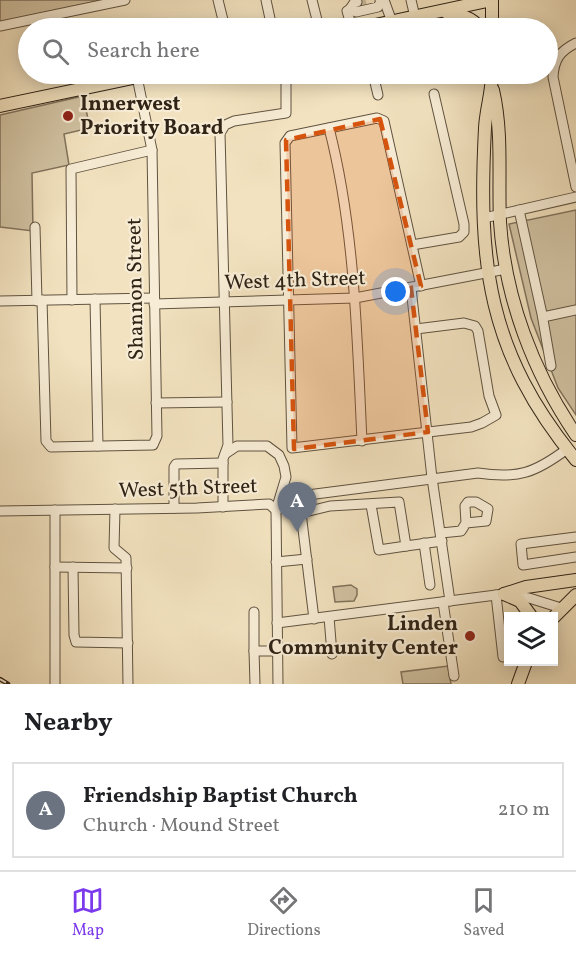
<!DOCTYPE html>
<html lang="en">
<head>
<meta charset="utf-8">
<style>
  body { margin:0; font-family:Vollkorn,serif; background:#f2f2f2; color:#202124 }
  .controls { position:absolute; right:18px; bottom:18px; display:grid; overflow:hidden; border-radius:0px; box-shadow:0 3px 15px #0003 }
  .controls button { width:54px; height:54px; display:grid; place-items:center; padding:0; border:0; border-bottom:2px solid #e0e0e0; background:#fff; color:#202124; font:30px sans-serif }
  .you { position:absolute; left:396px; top:292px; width:21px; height:21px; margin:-15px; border:4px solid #fff; border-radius:50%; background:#1a73e8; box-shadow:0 0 0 9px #1a73e833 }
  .badge { display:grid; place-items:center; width:39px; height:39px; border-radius:50%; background:#7c3aed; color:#fff; font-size:20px; font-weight:700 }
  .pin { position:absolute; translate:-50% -50px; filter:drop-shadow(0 2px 3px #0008) }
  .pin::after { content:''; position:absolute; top:32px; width:21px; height:18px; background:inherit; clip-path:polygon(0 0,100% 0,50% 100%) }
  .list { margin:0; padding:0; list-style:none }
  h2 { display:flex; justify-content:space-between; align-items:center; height:78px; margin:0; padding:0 24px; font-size:26px }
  h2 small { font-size:20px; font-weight:400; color:#757577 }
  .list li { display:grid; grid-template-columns:39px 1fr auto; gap:18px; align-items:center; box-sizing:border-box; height:96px; margin:0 12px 12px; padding:0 12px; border:2px solid #e0e0e0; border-radius:0px }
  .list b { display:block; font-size:22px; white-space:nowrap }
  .list p { margin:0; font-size:20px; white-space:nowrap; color:#757577 }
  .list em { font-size:20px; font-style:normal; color:#757577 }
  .icon { flex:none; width:33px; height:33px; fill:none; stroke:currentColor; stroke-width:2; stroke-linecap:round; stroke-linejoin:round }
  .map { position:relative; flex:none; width:576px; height:684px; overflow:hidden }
  .search { position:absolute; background:#fff; box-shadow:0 3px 15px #0003; left:18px; right:18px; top:18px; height:66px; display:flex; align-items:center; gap:15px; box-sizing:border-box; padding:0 21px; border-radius:33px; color:#757577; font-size:22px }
  .sheet { height:186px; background:#fff }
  nav { display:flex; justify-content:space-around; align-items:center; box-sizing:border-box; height:84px; border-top:2px solid #e0e0e0; background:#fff; font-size:16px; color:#757577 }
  nav a { display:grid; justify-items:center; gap:3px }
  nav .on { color:#7c3aed }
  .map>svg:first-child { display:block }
  .green { fill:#d1c2a2; stroke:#80725c; stroke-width:1.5 }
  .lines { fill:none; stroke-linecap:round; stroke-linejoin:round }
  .minor-tunnel { stroke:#cbbc9d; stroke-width:9; stroke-dasharray:9 4.5; stroke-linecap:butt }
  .minor-casing { stroke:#605340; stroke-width:11 }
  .major-casing { stroke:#2f2316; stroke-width:14 }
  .minor { stroke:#f7ecd5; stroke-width:9 }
  .major { stroke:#f2e2bf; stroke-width:12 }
  .rail-casing { stroke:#2f2316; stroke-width:4.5 }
  .rail { stroke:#f7ecd5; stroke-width:2; stroke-dasharray:7; stroke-linecap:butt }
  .marked { fill:#d6540d; fill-opacity:0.2; stroke:#d6540d; stroke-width:4.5; stroke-dasharray:12 8; stroke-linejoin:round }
  .poi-dot { fill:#8f2418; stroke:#f7ecd5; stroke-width:2 }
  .labels { text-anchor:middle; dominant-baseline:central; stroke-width:4.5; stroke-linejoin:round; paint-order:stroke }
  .poi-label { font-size:21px; font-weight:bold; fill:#2f2316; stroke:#f7ecd5; text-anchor:start }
  .street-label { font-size:21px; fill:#2f2316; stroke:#f7ecd5 }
</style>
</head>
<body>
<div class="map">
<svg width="576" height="684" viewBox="0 0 576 684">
  <rect width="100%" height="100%" fill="#f2e2bf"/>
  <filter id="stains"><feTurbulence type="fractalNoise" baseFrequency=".00333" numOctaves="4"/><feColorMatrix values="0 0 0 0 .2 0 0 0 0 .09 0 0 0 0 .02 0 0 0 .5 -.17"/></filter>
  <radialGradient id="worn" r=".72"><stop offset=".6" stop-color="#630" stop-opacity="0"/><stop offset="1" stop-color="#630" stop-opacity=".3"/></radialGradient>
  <g class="green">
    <path d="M0,0H99V1L0,22Z"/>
    <path d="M447,22L463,24L468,28H423Z"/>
    <path d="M83,96L90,128L64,134L69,165L32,173L33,231L0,227V115Z"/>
    <path d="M576,210V415L558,388L531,318L509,224Z"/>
    <path d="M351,585L357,589V595L354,601L335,602L333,587Z"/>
    <path d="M448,666L451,684H403L401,672Z"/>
  </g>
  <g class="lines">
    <path class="minor-tunnel" d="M357,2L367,0"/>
    <g class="minor-casing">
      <g id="minor">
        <path d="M218,0L225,28"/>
        <path d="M266,0L272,28"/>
        <path d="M312,0L319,28"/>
        <path d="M384,0L392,22"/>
        <path d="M411,0L415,17"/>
        <path d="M357,2L354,3L350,9L356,12L378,7L381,1L380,0"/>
        <path d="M350,9L347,11L352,28"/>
        <path d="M0,26L125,0"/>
        <path d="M576,43C560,51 554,59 553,77L576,187"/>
        <path d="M373,74L378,95"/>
        <path d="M329,128C355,229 357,336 362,441"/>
        <path d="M519,210L542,314L551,366"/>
        <path d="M484,218L576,197"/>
        <path d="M35,227L37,301"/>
        <path d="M412,245L459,237L464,232V224L434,94"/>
        <path d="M411,288L432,478L450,601"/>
        <path d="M95,299L98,446"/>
        <path d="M42,300L46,441L51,447L153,445L157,436L152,150L137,77"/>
        <path d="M72,300L71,169L152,150"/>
        <path d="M0,301L154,298"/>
        <path d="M154,304L355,298L506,269"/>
        <path d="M543,317L576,310"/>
        <path d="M416,329L464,323L475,326L478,331L489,396L496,415L482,423L471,427L292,448L285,143L290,136L377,118L384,121L421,286"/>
        <path d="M156,403L227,402"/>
        <path d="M225,454L237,446H267L279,455L284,466L286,477L276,510L278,684"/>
        <path d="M291,501L301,513L314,619"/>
        <path d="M371,505L379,550L406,546"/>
        <path d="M223,507V459L228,445L220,133L225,125L234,121L286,113V74"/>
        <path d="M174,508V467L176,464L223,463"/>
        <path d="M115,509L114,548L126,558L128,684"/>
        <path d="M276,510L300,496L478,473C518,479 535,473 567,449"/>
        <path d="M0,511L197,508L269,504L276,510"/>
        <path d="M301,513L330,506L399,502L406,546L442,541"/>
        <path d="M441,533L461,531L466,523L486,521L488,509L476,502H468L465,506L466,523"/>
        <path d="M576,537L521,544L523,565L576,557"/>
        <path d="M424,543L430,585"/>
        <path d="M276,562L307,559"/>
        <path d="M55,567L127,568"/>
        <path d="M73,567L74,635L76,642L128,643"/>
        <path d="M496,595L503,657"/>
        <path d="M443,602L454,676"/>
        <path d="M254,612V651H278"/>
        <path d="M329,617L332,654"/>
        <path d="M277,623L504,594L529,598L561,608"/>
        <path d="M254,651L255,684"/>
        <path d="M55,684V510"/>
      </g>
    </g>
    <g class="major-casing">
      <g id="major">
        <path d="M492,0V28"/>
        <path d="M447,13C461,15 471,17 480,28"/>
        <path d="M361,28L492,0"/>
        <path d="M492,74C492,92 486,109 485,128C478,263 487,352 576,460"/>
        <path d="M493,90C503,133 498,178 500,222C505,298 533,372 576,435"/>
        <path d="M0,106L152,74"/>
        <path d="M504,594L526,587L576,580"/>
        <path d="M504,594L520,601L531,616"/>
        <path d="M554,617L576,595"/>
        <path d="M518,684L526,662"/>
      </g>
    </g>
    <use href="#minor" class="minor"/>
    <use href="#major" class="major"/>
    <g class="rail-casing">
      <path id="rail" d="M0,679L8,684"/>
    </g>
    <use href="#rail" class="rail"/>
  </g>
  <path class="marked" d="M380,119L421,286L411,288L428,432L294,449L286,140Z"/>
  <g class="poi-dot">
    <circle cx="68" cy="116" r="6"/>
    <circle cx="470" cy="636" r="6"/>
  </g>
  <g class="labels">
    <g class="poi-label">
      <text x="80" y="104">Innerwest<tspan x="80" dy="24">Priority Board</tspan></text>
      <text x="458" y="624" text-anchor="end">Linden<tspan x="458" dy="24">Community Center</tspan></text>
    </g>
    <g class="street-label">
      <text transform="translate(295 281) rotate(-2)">West 4th Street</text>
      <text transform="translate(136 289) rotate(-91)">Shannon Street</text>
      <text transform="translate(188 489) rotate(-2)">West 5th Street</text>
    </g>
  </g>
  <rect width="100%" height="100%" filter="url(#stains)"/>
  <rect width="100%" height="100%" fill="url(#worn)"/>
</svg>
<div class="controls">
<button><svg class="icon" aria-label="layers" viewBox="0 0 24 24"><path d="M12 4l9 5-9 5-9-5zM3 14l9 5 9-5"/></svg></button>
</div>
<div class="you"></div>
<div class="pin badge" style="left:297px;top:532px;background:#6b7280">A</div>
<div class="search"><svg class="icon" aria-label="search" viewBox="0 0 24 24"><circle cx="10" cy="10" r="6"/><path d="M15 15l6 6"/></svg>Search here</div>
</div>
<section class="sheet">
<h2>Nearby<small></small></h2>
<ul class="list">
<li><span class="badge" style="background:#6b7280">A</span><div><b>Friendship Baptist Church</b><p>Church · Mound Street</p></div><em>210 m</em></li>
</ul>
</section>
<nav>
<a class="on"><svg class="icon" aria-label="map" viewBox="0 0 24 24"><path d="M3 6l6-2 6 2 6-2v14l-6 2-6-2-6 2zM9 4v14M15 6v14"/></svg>Map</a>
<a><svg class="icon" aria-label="directions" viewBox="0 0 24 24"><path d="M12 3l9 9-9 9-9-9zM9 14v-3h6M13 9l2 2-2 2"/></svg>Directions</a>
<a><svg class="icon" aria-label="saved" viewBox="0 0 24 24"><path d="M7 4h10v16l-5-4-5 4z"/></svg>Saved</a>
</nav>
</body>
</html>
